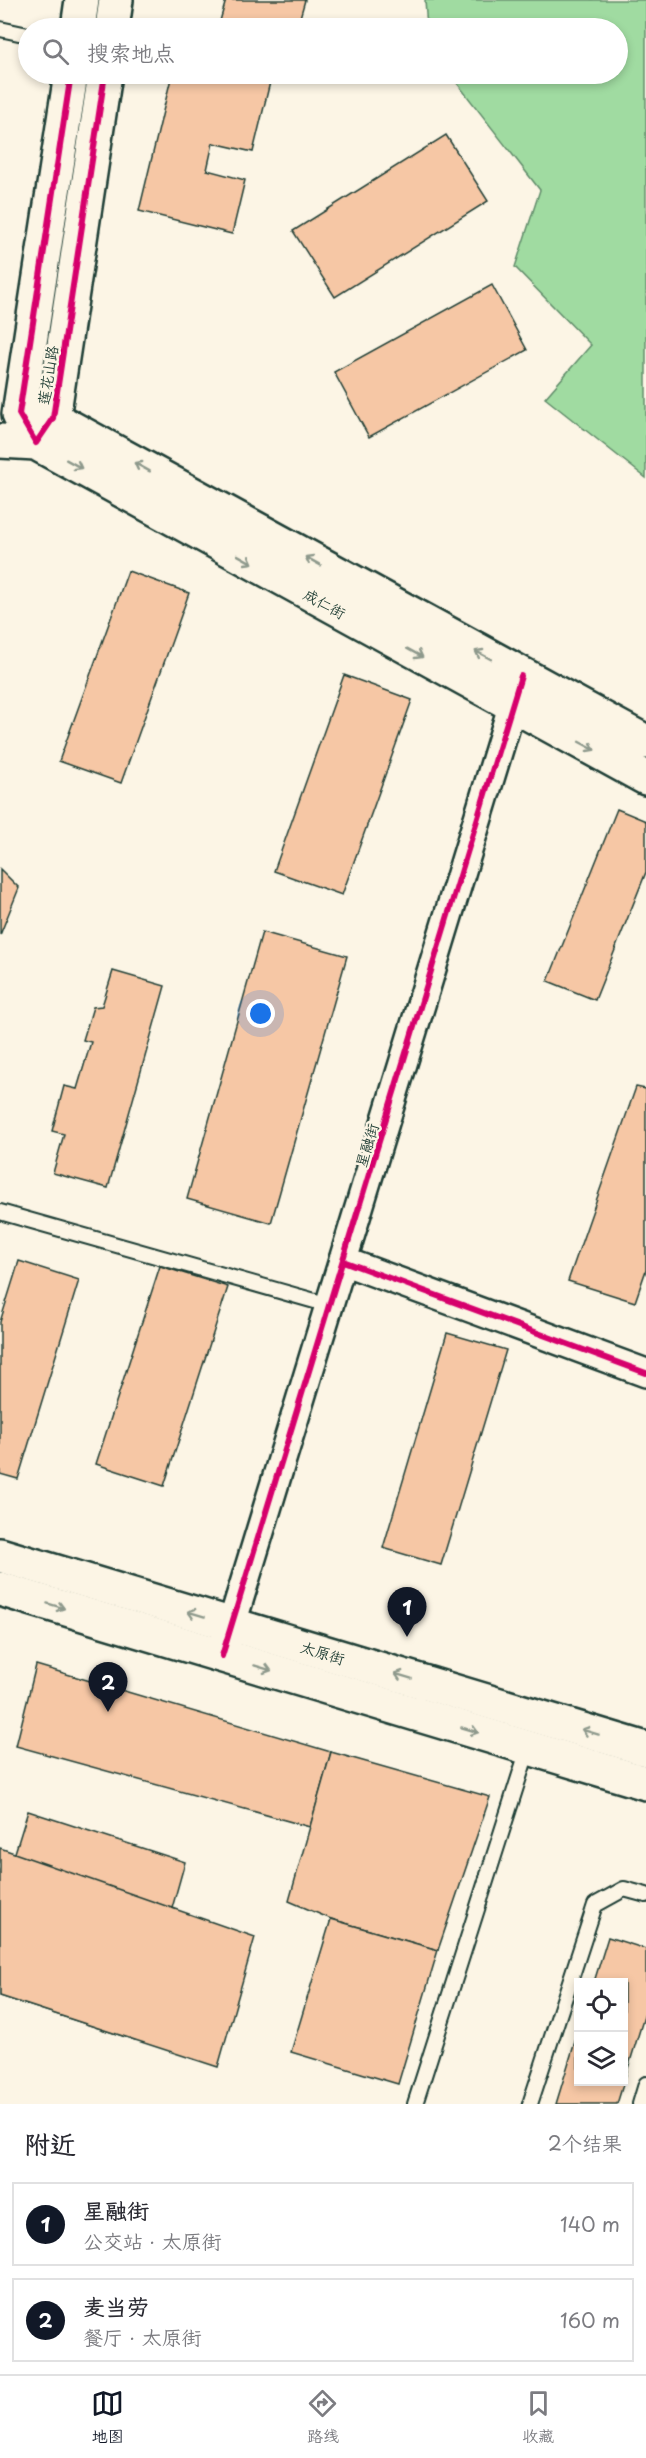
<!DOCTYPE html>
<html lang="zh">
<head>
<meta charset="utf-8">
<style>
  body { margin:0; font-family:"Playpen Sans","LXGW WenKai TC",sans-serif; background:#f2f2f3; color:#2b2b33 }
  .controls { position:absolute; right:18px; bottom:18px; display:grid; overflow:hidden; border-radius:0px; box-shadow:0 3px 9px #0003 }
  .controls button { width:54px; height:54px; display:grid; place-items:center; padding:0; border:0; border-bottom:2px solid #e1e1e2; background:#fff; color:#2b2b33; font:30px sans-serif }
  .you { position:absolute; left:261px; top:1014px; width:21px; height:21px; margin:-15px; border:4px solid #fff; border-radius:50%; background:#1a73e8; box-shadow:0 0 0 9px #1a73e833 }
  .badge { display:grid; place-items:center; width:39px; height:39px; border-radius:50%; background:#111827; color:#fff; font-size:20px; font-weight:700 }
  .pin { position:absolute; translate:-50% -50px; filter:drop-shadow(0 2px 3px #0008) }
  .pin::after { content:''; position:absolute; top:32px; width:21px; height:18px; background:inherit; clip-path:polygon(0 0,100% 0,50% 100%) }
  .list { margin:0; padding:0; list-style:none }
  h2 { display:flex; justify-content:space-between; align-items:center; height:78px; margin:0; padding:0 24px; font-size:26px }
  h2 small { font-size:20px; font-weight:400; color:#7c7c81 }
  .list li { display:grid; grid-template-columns:39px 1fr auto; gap:18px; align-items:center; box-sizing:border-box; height:84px; margin:0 12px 12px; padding:0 12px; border:2px solid #e1e1e2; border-radius:0px }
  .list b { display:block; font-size:22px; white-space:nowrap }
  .list p { margin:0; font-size:20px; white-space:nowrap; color:#7c7c81 }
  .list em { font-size:20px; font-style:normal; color:#7c7c81 }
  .icon { flex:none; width:33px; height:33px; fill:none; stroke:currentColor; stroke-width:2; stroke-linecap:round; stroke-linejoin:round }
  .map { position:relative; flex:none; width:646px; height:2104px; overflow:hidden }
  .search { position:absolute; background:#fff; box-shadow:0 3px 9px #0003; left:18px; right:18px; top:18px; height:66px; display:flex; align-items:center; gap:15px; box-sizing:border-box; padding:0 21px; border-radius:33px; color:#7c7c81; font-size:22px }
  .sheet { height:270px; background:#fff }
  nav { display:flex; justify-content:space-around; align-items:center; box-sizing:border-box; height:84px; border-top:2px solid #e1e1e2; background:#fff; font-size:16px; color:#7c7c81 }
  nav a { display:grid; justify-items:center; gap:3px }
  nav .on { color:#111827 }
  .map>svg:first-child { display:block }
  .green { fill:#a0dba1; stroke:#608c6a; stroke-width:1.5 }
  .building { fill:#f6c7a5; stroke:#1f3d34; stroke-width:1.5 }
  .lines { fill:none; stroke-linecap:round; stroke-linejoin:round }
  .service-casing { stroke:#1f3d34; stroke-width:18 }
  .minor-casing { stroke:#1f3d34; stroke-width:32 }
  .tertiary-casing { stroke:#1f3d34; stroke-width:38 }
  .secondary-casing { stroke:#1f3d34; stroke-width:38 }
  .service { stroke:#fcf5e5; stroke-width:14 }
  .minor { stroke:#fcf5e5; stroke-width:27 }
  .tertiary { stroke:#fcf5e5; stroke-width:33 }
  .secondary { stroke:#fcf5e5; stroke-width:33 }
  .cycleway-casing { stroke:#fcf5e5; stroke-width:10 }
  .cycleway { stroke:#d6006c; stroke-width:6 }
  .oneway { stroke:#8e998c }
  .labels { text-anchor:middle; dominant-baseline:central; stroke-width:5; stroke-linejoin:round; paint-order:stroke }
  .street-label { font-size:15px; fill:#1f3d34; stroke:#fcf5e5 }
</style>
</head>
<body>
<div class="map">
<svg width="646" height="2104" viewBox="0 0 646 2104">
  <rect width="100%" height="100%" fill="#fcf5e5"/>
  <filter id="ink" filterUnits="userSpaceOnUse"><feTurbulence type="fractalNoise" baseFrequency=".0167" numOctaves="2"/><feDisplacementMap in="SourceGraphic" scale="12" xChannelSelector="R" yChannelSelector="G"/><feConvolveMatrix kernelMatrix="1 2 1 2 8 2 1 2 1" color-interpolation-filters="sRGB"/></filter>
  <g filter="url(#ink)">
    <path class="green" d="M425,0H646V478L545,398L591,345L515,267L540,190L450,74H618V28H427Z"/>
    <g class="building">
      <path d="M226,0H305L297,28H246L220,21Z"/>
      <path d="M172,74H272L253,152L213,143L207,170L245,180L232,234L139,211Z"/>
      <path d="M446,135L488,201L335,297L293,231Z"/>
      <path d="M492,285L527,350L369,437L334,372Z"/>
      <path d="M128,571L189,593L121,783L59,761Z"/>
      <path d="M344,675L412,700L342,895L274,871Z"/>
      <path d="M617,809L646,821V872L595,1000L548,981Z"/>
      <path d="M0,869L19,888L0,935Z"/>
      <path d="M262,932L347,956L271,1223L187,1199Z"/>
      <path d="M113,971L165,986L108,1188L53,1173L64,1134L52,1131L64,1086L77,1089L91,1042L83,1040L93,1007L102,1006Z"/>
      <path d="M636,1087L646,1089V1270L635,1302L568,1281Z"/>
      <path d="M19,1261L79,1280L18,1479L0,1474V1322Z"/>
      <path d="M160,1266L228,1287L164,1486L96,1464Z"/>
      <path d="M447,1333L506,1350L441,1565L383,1548Z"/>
      <path d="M36,1665L331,1752L310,1827L16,1746Z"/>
      <path d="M331,1752L490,1797L438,1950L331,1919L289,1901Z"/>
      <path d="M28,1811L185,1862L135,2040L0,1996V1901Z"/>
      <path d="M0,1848L255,1937L218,2067L0,1996Z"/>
      <path d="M331,1919L438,1950L398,2084L291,2052Z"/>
      <path d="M608,1937L646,1949V2010L617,2104H556L578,2032V2082H624V1982H594Z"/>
    </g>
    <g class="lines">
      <g class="service-casing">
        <g id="service">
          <path d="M0,29L28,35"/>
          <path d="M0,1212L329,1305"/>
          <path d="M415,2104L529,1746"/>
          <path d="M530,2104L595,1905L624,1889L646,1895"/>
          <path d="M640,2104L646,2084"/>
        </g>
      </g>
      <g class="minor-casing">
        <g id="minor">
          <path d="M343,1261L646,1373"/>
          <path d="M226,1643L518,687"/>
        </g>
      </g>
      <g class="tertiary-casing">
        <g id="tertiary">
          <path d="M78,28L82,0"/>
          <path d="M112,28L116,0"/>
          <path d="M71,74L19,414L36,443L53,418L105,74"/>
          <path d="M32,416L53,418L646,742"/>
          <path d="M0,441L36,443L646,778"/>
        </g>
      </g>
      <g class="secondary-casing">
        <g id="secondary">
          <path d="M0,1555L646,1749"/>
          <path d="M0,1589L646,1783"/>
        </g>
      </g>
      <use href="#service" class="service"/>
      <use href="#minor" class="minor"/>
      <use href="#tertiary" class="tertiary"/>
      <use href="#secondary" class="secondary"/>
      <g class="cycleway-casing">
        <g id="cycleway">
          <path d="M71,74L19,414L36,443L53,418L105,74"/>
          <path d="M343,1261L646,1373"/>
          <path d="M222,1656L521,676"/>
        </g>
      </g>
      <use href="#cycleway" class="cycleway"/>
    </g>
    <defs><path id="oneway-shaft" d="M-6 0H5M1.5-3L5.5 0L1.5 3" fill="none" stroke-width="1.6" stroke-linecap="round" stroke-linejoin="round" transform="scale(1.5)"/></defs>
    <g class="oneway">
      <use href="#oneway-shaft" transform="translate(74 464) rotate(29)"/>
      <use href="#oneway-shaft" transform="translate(142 467) rotate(-151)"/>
      <use href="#oneway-shaft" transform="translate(245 559) rotate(29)"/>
      <use href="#oneway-shaft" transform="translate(313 561) rotate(-151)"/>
      <use href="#oneway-shaft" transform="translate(415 653) rotate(29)"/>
      <use href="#oneway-shaft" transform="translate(483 655) rotate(-152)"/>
      <use href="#oneway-shaft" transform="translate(587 746) rotate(28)"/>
      <use href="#oneway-shaft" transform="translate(56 1606) rotate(17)"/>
      <use href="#oneway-shaft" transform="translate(196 1614) rotate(-163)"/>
      <use href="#oneway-shaft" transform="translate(263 1668) rotate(17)"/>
      <use href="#oneway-shaft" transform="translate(403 1676) rotate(-163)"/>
      <use href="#oneway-shaft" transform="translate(470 1730) rotate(17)"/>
      <use href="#oneway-shaft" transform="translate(590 1732) rotate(-163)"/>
    </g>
  </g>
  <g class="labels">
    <g class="street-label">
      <text transform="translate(47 375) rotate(-81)">莲花山路</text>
      <text transform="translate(325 603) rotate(29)">成仁街</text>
      <text transform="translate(366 1145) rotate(-73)">星融街</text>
      <text transform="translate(323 1652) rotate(17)">太原街</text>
    </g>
  </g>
</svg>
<div class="controls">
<button><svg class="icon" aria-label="locate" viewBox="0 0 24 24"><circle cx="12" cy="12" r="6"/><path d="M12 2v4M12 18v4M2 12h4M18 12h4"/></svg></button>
<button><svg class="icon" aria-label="layers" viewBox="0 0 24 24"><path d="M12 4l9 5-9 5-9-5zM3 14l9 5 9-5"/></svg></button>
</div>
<div class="you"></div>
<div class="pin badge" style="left:407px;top:1637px">1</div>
<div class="pin badge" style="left:108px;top:1712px">2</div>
<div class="search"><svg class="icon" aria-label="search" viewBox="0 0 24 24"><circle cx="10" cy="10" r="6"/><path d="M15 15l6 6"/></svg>搜索地点</div>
</div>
<section class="sheet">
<h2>附近<small>2个结果</small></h2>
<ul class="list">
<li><span class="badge">1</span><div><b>星融街</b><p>公交站 · 太原街</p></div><em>140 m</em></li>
<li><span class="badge">2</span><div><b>麦当劳</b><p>餐厅 · 太原街</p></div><em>160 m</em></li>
</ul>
</section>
<nav>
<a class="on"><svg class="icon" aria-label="map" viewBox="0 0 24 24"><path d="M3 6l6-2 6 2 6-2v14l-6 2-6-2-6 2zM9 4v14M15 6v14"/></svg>地图</a>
<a><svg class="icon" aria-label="directions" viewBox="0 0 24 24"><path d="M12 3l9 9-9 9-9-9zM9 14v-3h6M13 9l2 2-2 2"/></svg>路线</a>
<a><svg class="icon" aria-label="saved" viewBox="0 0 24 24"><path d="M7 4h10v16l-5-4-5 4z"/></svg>收藏</a>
</nav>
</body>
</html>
